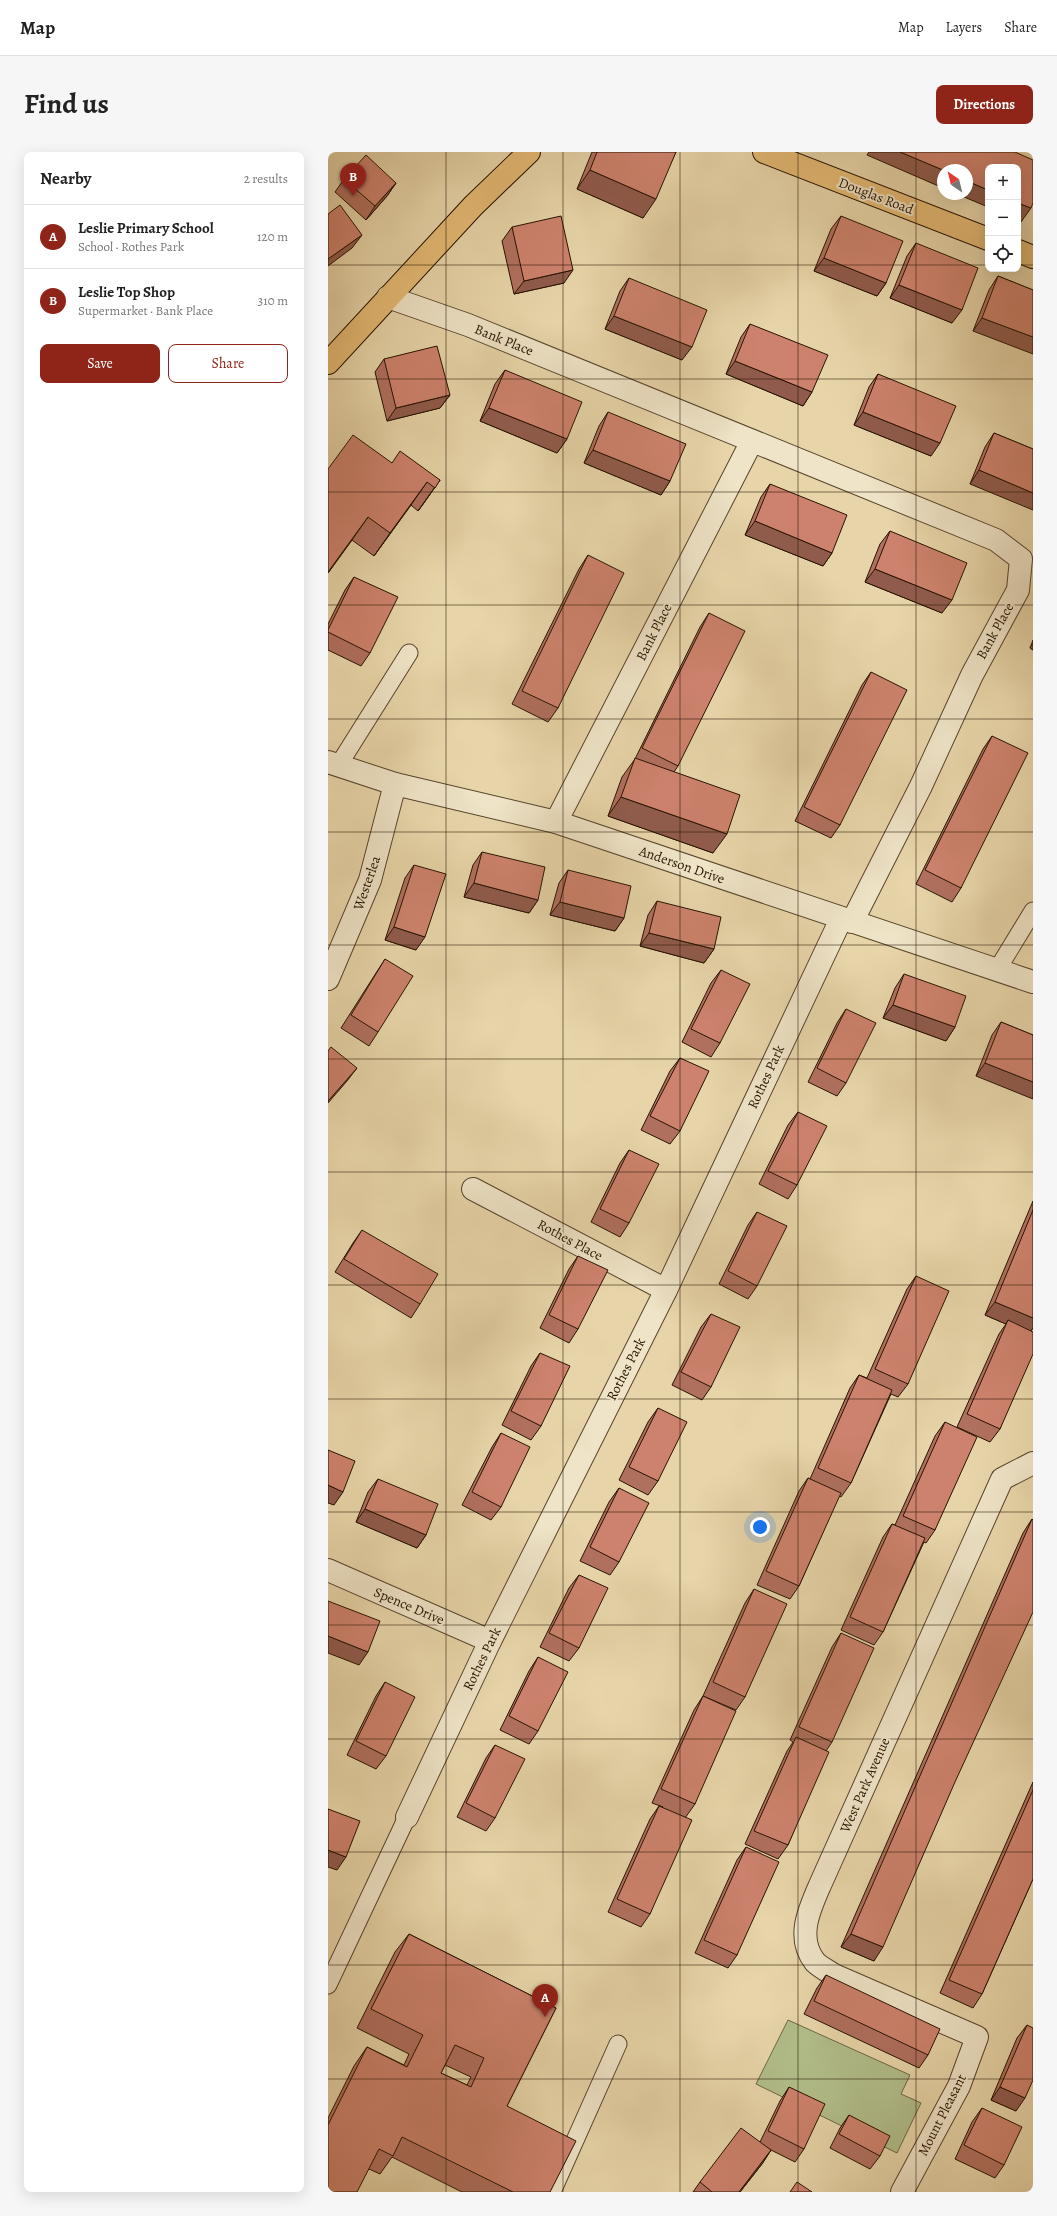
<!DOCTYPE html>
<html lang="en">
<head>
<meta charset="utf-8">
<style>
  body { margin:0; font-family:Alegreya,serif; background:#f6f6f6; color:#222 }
  .controls { position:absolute; right:12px; top:12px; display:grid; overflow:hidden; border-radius:8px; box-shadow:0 4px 16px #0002 }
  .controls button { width:36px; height:36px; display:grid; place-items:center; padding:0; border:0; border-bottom:1px solid #e0e0e0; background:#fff; color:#222; font:20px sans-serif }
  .compass { position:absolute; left:609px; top:12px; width:36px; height:36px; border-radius:50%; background:#fff; box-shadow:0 4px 16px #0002; rotate:325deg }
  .you { position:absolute; left:432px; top:1375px; width:14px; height:14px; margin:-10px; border:3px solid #fff; border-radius:50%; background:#1a73e8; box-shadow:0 0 0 6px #1a73e833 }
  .badge { display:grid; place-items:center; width:26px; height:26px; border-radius:50%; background:#8f2418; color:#fff; font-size:13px; font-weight:700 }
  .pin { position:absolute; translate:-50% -33px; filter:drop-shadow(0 1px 2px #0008) }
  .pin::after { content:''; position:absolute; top:21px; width:14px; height:12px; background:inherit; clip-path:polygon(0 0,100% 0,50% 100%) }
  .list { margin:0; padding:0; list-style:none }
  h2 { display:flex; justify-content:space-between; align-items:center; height:52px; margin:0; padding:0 16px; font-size:17px }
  h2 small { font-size:13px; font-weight:400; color:#767676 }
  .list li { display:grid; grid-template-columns:26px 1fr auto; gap:12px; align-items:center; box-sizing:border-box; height:64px; padding:0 16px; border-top:1px solid #e0e0e0 }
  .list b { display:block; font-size:15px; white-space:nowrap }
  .list p { margin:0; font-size:13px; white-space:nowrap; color:#767676 }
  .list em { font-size:13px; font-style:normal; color:#767676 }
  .actions { display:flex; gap:8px; padding:12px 16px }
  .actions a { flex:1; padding:9px 0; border:1px solid #8f2418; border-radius:8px; text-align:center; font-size:14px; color:#8f2418 }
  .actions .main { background:#8f2418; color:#fff }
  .icon { flex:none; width:22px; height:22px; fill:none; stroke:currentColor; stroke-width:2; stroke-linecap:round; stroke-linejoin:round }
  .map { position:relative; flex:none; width:705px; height:2040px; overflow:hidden; border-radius:8px }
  header { display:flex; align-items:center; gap:24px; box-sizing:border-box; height:56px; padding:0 20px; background:#fff; border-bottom:1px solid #e0e0e0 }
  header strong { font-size:19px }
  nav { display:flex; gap:22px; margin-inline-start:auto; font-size:14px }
  .intro { display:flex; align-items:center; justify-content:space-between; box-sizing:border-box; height:96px; padding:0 24px }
  h1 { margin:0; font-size:28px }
  .button { padding:10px 18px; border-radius:8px; background:#8f2418; color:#fff; font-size:14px; font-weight:700 }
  main { display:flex; gap:24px; padding:0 24px }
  aside { flex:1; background:#fff; border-radius:8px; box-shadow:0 4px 16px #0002 }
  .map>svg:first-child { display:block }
  .green { fill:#b1be8b; stroke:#6c6846 }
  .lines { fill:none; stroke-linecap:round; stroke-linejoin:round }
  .service-casing { stroke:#57442b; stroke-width:19 }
  .minor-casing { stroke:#57442b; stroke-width:24 }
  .primary-casing { stroke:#271301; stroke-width:24 }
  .service { stroke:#efe4c7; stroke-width:17 }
  .minor { stroke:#efe4c7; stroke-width:22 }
  .primary { stroke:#e4ba74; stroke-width:22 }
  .wall { fill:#b0705e; stroke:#271301; fill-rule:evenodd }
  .shaded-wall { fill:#905b4c; stroke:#271301 }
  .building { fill:#cd826d; stroke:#271301; fill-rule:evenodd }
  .grid { fill:none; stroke:#271301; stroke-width:1; stroke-opacity:0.55 }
  .labels { text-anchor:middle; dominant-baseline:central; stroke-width:4; stroke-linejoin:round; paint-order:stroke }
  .street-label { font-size:14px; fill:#271301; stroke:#efe4c7 }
</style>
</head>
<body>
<header>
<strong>Map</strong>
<nav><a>Map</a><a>Layers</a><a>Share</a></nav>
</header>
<div class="intro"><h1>Find us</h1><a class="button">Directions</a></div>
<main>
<aside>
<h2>Nearby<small>2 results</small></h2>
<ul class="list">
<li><span class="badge">A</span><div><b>Leslie Primary School</b><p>School · Rothes Park</p></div><em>120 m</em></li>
<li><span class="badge">B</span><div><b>Leslie Top Shop</b><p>Supermarket · Bank Place</p></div><em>310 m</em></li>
</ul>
<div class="actions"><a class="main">Save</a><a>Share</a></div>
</aside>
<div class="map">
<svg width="705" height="2040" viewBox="0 0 705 2040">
  <rect width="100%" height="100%" fill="#e7d5a9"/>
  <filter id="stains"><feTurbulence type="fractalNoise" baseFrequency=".005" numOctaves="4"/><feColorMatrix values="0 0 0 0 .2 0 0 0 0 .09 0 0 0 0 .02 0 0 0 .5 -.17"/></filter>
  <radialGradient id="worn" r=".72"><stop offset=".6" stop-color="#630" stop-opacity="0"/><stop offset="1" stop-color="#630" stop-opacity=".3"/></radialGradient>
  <path class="green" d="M460,1868L582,1923L573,1942L593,1951L569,2001L428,1932Z"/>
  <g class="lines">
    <g class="service-casing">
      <g id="service">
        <path d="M10,614L81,501"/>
        <path d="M669,818L705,759"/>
        <path d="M0,1833L79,1665"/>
        <path d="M224,2040L290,1892"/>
      </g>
    </g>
    <g class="minor-casing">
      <g id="minor">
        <path d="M60,145L140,173L668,388L693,407L690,438L644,523L593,634L524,770"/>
        <path d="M0,610L67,632L228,670L705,830"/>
        <path d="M228,670L424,289"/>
        <path d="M0,827L42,728L67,632"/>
        <path d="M145,1037L338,1138"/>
        <path d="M0,1418L162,1489"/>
        <path d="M79,1665L162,1489L338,1138L513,767"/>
        <path d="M574,2040L631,1934L649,1885L506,1823C500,1819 492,1815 487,1810C468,1786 481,1758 492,1733L674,1327L705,1311"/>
      </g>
    </g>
    <g class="primary-casing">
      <g id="primary">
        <path d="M436,0L660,87"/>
        <path d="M690,99L705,105"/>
        <path d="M0,211L145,54L201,0"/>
      </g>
    </g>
    <use href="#service" class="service"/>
    <use href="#minor" class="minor"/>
    <use href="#primary" class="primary"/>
  </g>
  <g class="wall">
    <path d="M264,0H348L315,66L249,37Z"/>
    <path d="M16,27L68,31L59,44L38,68L7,40Z"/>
    <path d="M513,64L558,131L549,144L486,119L503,77Z"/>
    <path d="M184,75L236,131L186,142L174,89Z"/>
    <path d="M588,91L624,171L562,146L579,104Z"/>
    <path d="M670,124L705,138L645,179L661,138Z"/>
    <path d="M301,126L354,208L277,177L292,139Z"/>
    <path d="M422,172L484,240L475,254L398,222L413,185Z"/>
    <path d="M56,207L122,243L112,256L59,269L47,220Z"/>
    <path d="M177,218L239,287L229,301L152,269L167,232Z"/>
    <path d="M550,222L603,304L526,273L541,235Z"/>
    <path d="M280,260L342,329L333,343L256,311L271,274Z"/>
    <path d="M666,281L705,297L642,332L657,295Z"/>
    <path d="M64,311L112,328L90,359L83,353L46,404L24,388L0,421V317Z"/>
    <path d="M442,332L504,401L495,414L417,383L433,345Z"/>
    <path d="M562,379L614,461L537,430L552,392Z"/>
    <path d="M260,403L230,556L220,570L184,552L251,417Z"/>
    <path d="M26,425L42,501L33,514L0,498V472L17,438Z"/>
    <path d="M381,461L350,614L346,620L385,701L280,664L294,625L307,607L372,475Z"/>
    <path d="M705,488V498L702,496Z"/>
    <path d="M543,520L512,673L503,686L467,669L534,533Z"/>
    <path d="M664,584L633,736L624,750L588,732L655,597Z"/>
    <path d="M154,700L210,748L201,761L136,745L145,713Z"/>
    <path d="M86,713L88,798L57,788L77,726Z"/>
    <path d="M240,718L296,766L287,779L222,763L231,731Z"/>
    <path d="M329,749L386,797L376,811L312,794L320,763Z"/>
    <path d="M57,807L50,880L41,894L13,876L48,821Z"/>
    <path d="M393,818L392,891L383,905L354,890L383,831Z"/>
    <path d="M576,822L627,875L618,889L555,866L567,836Z"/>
    <path d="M518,857V931L509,944L480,930L509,871Z"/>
    <path d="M673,870L705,883L648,924L664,883Z"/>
    <path d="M352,906V979L342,992L313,978L342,919Z"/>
    <path d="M470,960L469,1033L460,1047L431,1032L460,973Z"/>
    <path d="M301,998V1071L292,1085L263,1070L292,1011Z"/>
    <path d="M705,1049V1176L703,1179L672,1277L662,1290L629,1275L671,1182L678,1172L657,1163Z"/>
    <path d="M429,1060V1134L420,1147L391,1132L420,1073Z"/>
    <path d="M34,1078L92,1152L83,1166L7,1120L25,1091Z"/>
    <path d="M250,1104V1177L241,1191L212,1176L241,1117Z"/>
    <path d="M588,1124L580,1232L570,1245L563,1242L523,1331L513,1345L511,1344L471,1434L462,1447L429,1433L471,1339L480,1326L482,1327L522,1236L531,1223L539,1226L579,1137Z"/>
    <path d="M383,1162V1235L374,1248L344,1233L373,1175Z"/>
    <path d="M212,1201L213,1274L203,1288L174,1273L203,1214Z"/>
    <path d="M330,1256V1329L320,1343L291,1328L320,1270Z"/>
    <path d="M617,1270L607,1378L598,1391L596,1390L555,1480L546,1493L513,1478L555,1385L564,1372L567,1373L607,1284Z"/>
    <path d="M173,1281V1355L163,1368L134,1353L164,1295Z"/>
    <path d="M50,1327L98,1383L89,1396L28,1370L40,1340Z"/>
    <path d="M291,1336V1410L282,1423L252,1409L281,1350Z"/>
    <path d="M704,1367L546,1809L513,1795L695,1381Z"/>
    <path d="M251,1423V1496L241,1509L212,1495L241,1436Z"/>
    <path d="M426,1437L417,1545L408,1558L375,1544L417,1451Z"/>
    <path d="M513,1481L504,1590L498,1599L460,1693L450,1707L417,1692L459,1599L465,1590L462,1588L504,1495Z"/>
    <path d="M210,1505V1579L201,1592L172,1578L201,1519Z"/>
    <path d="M57,1530L58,1604L48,1617L19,1603L48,1544Z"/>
    <path d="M375,1544L367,1652L357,1666L322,1762L313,1775L280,1760L322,1667L331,1654L335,1655L324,1651L366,1558Z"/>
    <path d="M167,1593V1666L158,1679L129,1665L158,1606Z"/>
    <path d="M705,1630V1727L654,1842L645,1856L612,1841Z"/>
    <path d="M418,1695L409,1803L400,1816L367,1801L409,1708Z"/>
    <path d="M81,1782L228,1856L179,1954L222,2040H134L64,2005L52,2022L41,2017L0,2040V1966L26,1914L39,1895L76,1913L81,1902L29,1876L67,1800ZM117,1913L143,1925L139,1933L113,1921Z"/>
    <path d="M498,1823L600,1903L591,1916L476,1862L489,1836Z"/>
    <path d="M699,1873L688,1959L663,1948L689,1886Z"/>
    <path d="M461,1935L476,1997L467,2010L443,1998L434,2012L412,2040H365L372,2030L432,1990L452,1949Z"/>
    <path d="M654,1956L676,2013L667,2026L627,2007L644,1970Z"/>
    <path d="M521,1963L552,2004L542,2017L502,1996L512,1976Z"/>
  </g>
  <g class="shaded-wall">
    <path d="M541,0H572L615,18V36L539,3Z"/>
    <path d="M262,18L328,47L315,66L249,37Z"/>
    <path d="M639,29L660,38V55L629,42H639Z"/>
    <path d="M68,31L59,44L38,68L47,54Z"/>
    <path d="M690,51L703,56L693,70L690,68Z"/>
    <path d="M34,83L24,96L0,114V107Z"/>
    <path d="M496,106L558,131L549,144L486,119Z"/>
    <path d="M245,118L236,131L186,142L196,129Z"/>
    <path d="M571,133L634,158L624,171L562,146Z"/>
    <path d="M286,164L364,195L354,208L277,177Z"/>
    <path d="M654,166L705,185V202L645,179Z"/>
    <path d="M407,209L484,240L475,254L398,222Z"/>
    <path d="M122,243L112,256L59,269L68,256Z"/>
    <path d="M161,256L239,287L229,301L152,269Z"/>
    <path d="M535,260L612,291L603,304L526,273Z"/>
    <path d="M265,298L342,329L333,343L256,311Z"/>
    <path d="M651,318L705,341V358L642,332Z"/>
    <path d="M112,328L96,351L90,359Z"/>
    <path d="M99,330L83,353L46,404L62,381Z"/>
    <path d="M40,365L24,388L0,421V420Z"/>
    <path d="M427,369L504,401L495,414L417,383Z"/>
    <path d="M547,417L624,448L614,461L537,430Z"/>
    <path d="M705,491V498L702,496Z"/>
    <path d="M293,645L399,682L385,701L280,664Z"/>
    <path d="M146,731L210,748L201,761L136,745Z"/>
    <path d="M232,750L296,766L287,779L222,763Z"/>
    <path d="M66,775L97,785L88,798L57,788Z"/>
    <path d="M321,781L386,797L376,811L312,794Z"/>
    <path d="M565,853L627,875L618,889L555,866Z"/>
    <path d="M657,911L705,930V947L648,924Z"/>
    <path d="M29,916L19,929L0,951V949Z"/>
    <path d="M667,1150L705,1166V1176L701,1182L680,1168L678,1172L657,1163Z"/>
    <path d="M0,1333L15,1340L6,1353L0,1351Z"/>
    <path d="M37,1357L98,1383L89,1396L28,1370Z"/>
    <path d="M0,1484L40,1500L31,1513L0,1501Z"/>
    <path d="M0,1698L18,1705L9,1718L0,1715Z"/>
    <path d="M523,1782L555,1795L546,1809L513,1795Z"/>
    <path d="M672,1935L697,1946L688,1959L663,1948Z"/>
    <path d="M443,1998L434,2012L412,2040H411Z"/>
  </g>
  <g class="building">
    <path d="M269,0H348L328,47L262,18Z"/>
    <path d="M572,0H687L705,8V51L703,56L690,51V15H660V38L639,29V18H615Z"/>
    <path d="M38,3L68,31L47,54L16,27Z"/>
    <path d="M12,53L34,83L0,107V62Z"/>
    <path d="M233,64L245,118L196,129L184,75Z"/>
    <path d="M513,64L575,89L558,131L496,106Z"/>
    <path d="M588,91L650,116L634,158L571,133Z"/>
    <path d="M670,124L705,138V185L654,166Z"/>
    <path d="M301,126L379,158L364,195L286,164Z"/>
    <path d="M422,172L500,203L484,240L407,209Z"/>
    <path d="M109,194L122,243L68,256L56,207Z"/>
    <path d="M177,218L254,250L239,287L161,256Z"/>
    <path d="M550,222L628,254L612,291L535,260Z"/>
    <path d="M280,260L358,292L342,329L265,298Z"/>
    <path d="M666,281L705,297V341L651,318Z"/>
    <path d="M25,283L64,311L72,299L112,328L107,336L99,330L62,381L40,365L0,420V317Z"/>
    <path d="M442,332L519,363L504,401L427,369Z"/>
    <path d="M562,379L639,411L624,448L547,417Z"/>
    <path d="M260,403L296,421L230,556L194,539Z"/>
    <path d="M26,425L70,445L42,501L0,480V478Z"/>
    <path d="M381,461L417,479L350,614L314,596Z"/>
    <path d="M543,520L579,538L512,673L476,655Z"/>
    <path d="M664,584L700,601L633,736L597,718Z"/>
    <path d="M307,606L412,643L399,682L293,645Z"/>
    <path d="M154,700L217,715L210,748L146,731Z"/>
    <path d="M86,713L118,722L97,785L66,775Z"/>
    <path d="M240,718L303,734L296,766L232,750Z"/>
    <path d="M329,749L393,765L386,797L321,781Z"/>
    <path d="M57,807L85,824L50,880L23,863Z"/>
    <path d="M393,818L422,832L392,891L363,877Z"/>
    <path d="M576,822L638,844L627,875L565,853Z"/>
    <path d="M518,857L548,871L518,931L489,916Z"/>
    <path d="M673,870L705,883V930L657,911Z"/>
    <path d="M3,895L29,916L0,949V899Z"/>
    <path d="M352,906L381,919L352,979L322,964Z"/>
    <path d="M470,960L499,974L469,1033L440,1019Z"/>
    <path d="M301,998L331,1012L301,1071L272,1057Z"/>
    <path d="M705,1058V1166L667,1150Z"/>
    <path d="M429,1060L459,1074L429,1134L400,1119Z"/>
    <path d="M34,1078L110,1122L92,1152L16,1107Z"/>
    <path d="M250,1104L280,1118L250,1177L221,1163Z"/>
    <path d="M588,1124L621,1139L580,1232L547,1217Z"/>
    <path d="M383,1162L412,1175L383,1235L353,1220Z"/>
    <path d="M680,1168L705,1180V1202L672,1277L639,1262Z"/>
    <path d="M212,1201L242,1214L213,1274L183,1259Z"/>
    <path d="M531,1223L564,1238L523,1331L490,1316Z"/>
    <path d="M330,1256L359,1270L330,1329L301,1315Z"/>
    <path d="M617,1270L649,1285L607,1378L575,1364Z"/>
    <path d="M173,1281L202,1295L173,1355L144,1340Z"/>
    <path d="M0,1298L27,1309L15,1340L0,1333Z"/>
    <path d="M480,1326L513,1341L471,1434L438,1419Z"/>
    <path d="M50,1327L110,1352L98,1383L37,1357Z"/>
    <path d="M291,1336L321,1351L291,1410L262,1395Z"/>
    <path d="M704,1367L705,1368V1460L627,1630L555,1795L523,1782Z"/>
    <path d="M564,1372L597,1386L555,1480L522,1465Z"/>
    <path d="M251,1423L280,1436L251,1496L221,1481Z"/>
    <path d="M426,1437L459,1452L417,1545L385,1530Z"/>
    <path d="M0,1449L52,1469L40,1500L0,1484Z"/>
    <path d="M513,1481L546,1496L504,1590L471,1575Z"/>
    <path d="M210,1505L240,1520L210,1579L181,1564Z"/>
    <path d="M57,1530L87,1545L58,1604L28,1589Z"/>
    <path d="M375,1544L408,1559L367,1652L333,1637Z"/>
    <path d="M468,1585L501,1600L460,1693L426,1679Z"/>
    <path d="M167,1593L197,1607L167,1666L138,1651Z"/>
    <path d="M705,1638V1727L654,1842L621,1828Z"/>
    <path d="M331,1654L364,1668L322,1762L289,1747Z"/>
    <path d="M0,1657L32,1669L18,1705L0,1698Z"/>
    <path d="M418,1695L451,1710L409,1803L376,1788Z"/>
    <path d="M81,1782L228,1856L179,1954L248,1989L222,2040H185L74,1985L65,2004L51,1997L29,2040H0V1973L39,1895L79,1915L95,1883L43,1857ZM127,1893L156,1906L143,1935L113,1921Z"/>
    <path d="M498,1823L612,1877L600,1903L486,1849Z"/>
    <path d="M699,1873L705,1876V1928L697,1946L672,1935Z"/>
    <path d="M461,1935L497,1952L476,1997L440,1979Z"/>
    <path d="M654,1956L694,1975L676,2013L636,1993Z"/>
    <path d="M521,1963L562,1984L552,2004L511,1982Z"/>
    <path d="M413,1976L443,1998L411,2040H384L372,2030Z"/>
    <path d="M469,2030L484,2040H462Z"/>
  </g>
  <path class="grid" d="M118,0V2040M235,0V2040M352,0V2040M470,0V2040M588,0V2040M0,113H660M690,113H705M0,227H705M0,340H705M0,453H705M0,567H705M0,680H705M0,793H705M0,907H705M0,1020H705M0,1133H705M0,1247H705M0,1360H705M0,1473H705M0,1587H705M0,1700H705M0,1813H705M0,1927H705"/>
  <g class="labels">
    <g class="street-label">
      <text transform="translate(548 44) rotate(21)">Douglas Road</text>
      <text transform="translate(176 188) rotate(22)">Bank Place</text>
      <text transform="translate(667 479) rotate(-61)">Bank Place</text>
      <text transform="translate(326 480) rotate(-63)">Bank Place</text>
      <text transform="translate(354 713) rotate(19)">Anderson Drive</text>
      <text transform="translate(39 731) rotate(-71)">Westerlea</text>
      <text transform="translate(438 925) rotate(-65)">Rothes Park</text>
      <text transform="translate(242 1088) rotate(28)">Rothes Place</text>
      <text transform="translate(298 1217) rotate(-63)">Rothes Park</text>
      <text transform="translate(81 1454) rotate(23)">Spence Drive</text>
      <text transform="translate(154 1507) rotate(-64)">Rothes Park</text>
      <text transform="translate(537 1633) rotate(-66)">West Park Avenue</text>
      <text transform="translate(614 1963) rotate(-63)">Mount Pleasant</text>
    </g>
  </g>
  <rect width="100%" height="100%" filter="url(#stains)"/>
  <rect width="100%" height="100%" fill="url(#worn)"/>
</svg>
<div class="controls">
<button>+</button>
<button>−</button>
<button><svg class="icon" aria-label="locate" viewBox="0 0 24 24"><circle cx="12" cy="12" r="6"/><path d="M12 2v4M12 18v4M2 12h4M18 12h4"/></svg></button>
</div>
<svg class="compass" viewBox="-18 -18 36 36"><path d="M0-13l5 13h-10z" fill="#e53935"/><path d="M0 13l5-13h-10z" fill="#767676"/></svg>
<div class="you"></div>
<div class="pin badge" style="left:217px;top:1865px">A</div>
<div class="pin badge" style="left:25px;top:44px">B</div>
</div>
</main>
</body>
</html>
